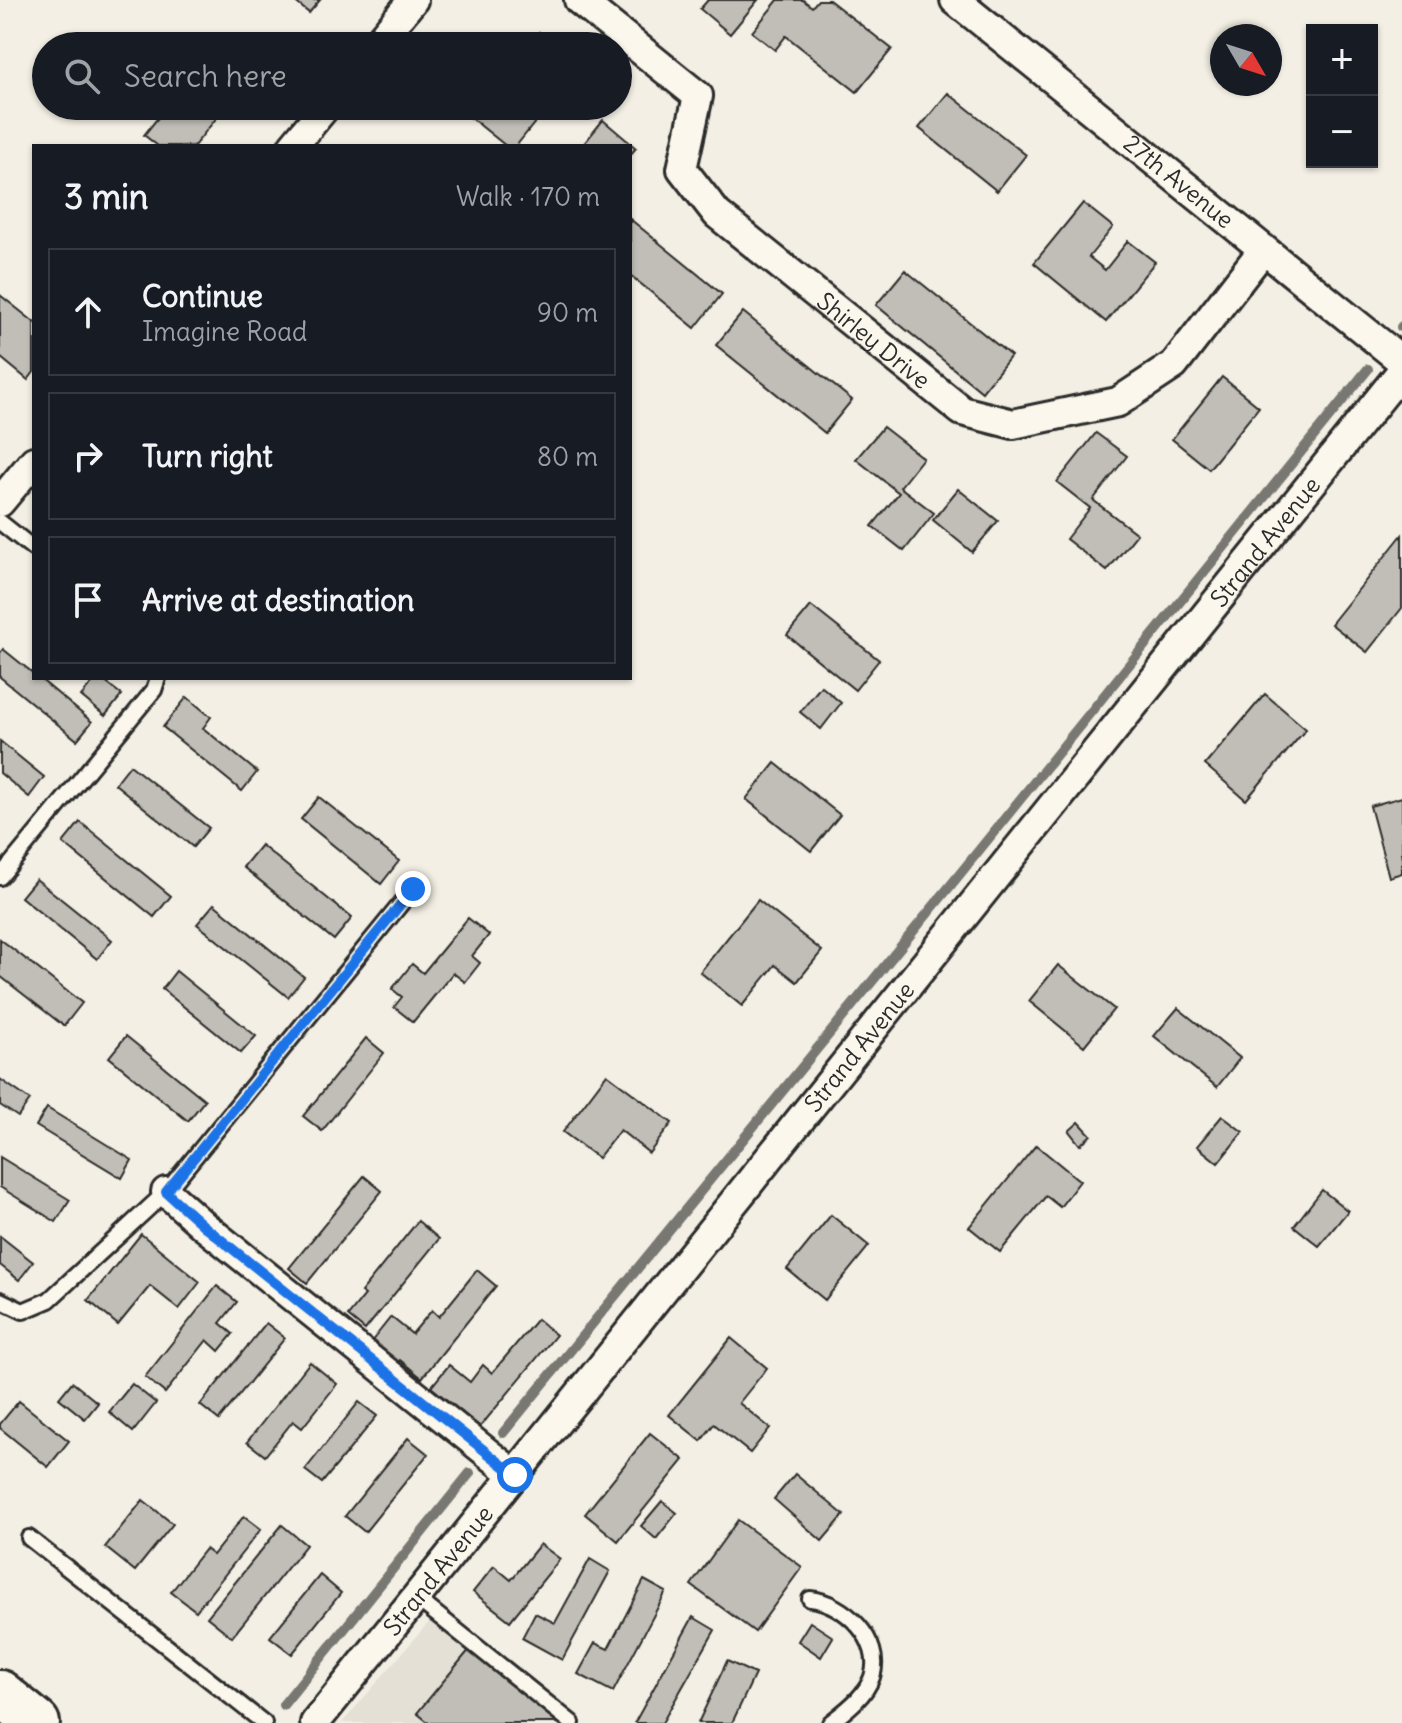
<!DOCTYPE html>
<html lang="en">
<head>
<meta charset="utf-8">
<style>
  body { margin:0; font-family:Delius,sans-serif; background:#20242c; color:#f1f3f6 }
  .controls { position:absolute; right:24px; top:24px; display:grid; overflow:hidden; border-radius:0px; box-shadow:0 2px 6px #0004 }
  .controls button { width:72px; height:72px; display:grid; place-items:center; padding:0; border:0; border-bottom:2px solid #363941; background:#171b24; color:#f1f3f6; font:40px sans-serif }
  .compass { position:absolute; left:1210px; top:24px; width:72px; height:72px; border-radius:50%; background:#171b24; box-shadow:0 2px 6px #0004; rotate:129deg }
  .stop { position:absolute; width:24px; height:24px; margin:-18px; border:6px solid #1a73e8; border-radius:50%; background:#fff }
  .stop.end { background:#1a73e8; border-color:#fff; box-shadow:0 2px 8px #0008 }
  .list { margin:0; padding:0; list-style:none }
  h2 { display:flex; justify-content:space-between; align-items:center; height:104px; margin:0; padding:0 32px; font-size:34px }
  h2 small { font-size:26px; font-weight:400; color:#9ea1a6 }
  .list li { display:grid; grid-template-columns:52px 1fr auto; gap:24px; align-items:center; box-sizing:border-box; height:128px; margin:0 16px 16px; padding:0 16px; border:2px solid #363941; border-radius:0px }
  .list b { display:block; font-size:30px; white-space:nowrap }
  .list p { margin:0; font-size:26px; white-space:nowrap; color:#9ea1a6 }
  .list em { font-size:26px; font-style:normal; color:#9ea1a6 }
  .icon { flex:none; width:44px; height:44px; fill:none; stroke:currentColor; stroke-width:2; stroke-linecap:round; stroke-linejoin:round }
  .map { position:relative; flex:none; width:1402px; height:1723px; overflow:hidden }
  .search { position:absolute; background:#171b24; box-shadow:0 2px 6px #0004; left:32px; top:32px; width:600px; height:88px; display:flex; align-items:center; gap:20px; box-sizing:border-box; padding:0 28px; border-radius:44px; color:#9ea1a6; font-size:30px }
  .panel { position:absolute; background:#171b24; box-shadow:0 2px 6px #0004; left:32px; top:144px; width:600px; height:536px; border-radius:0px }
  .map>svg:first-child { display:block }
  .built { fill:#e4e0d6 }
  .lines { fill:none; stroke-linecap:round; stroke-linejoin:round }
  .stream { stroke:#787772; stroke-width:10 }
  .building { fill:#c0beb6; stroke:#2b2b2b; stroke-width:2 }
  .service-casing { stroke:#2b2b2b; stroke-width:20 }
  .minor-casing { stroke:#2b2b2b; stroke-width:34 }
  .trunk-casing { stroke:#2b2b2b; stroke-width:50 }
  .service { stroke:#fbf7ec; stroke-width:14 }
  .minor { stroke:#fbf7ec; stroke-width:28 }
  .trunk { stroke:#fbf7ec; stroke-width:44 }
  .route { stroke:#1a73e8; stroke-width:10 }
  .labels { text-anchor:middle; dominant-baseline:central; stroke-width:7; stroke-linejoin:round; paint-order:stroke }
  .street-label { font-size:24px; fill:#2b2b2b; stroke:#fbf7ec }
</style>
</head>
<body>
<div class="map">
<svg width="1402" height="1723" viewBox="0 0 1402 1723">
  <rect width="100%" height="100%" fill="#f3efe4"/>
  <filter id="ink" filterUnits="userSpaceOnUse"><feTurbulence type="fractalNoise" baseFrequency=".0125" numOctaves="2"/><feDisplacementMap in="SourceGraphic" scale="16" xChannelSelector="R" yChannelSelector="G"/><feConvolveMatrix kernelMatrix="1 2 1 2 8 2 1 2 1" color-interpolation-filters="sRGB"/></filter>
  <g filter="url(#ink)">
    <path class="built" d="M436,1614L573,1723H342Z"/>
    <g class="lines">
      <g class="stream">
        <path d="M1401,327L1402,326"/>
        <path d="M503,1433L955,880L1368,369"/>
        <path d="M283,1705L470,1473"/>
      </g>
    </g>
    <g class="building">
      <path d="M293,0H320L309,13Z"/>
      <path d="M708,0H758L730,34L700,9Z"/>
      <path d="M778,0H803L812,7L818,0H829L892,49L857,92L786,36L775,50L752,32Z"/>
      <path d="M539,32L557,46H528Z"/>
      <path d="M948,93L1026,155L997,191L919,128Z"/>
      <path d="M161,106H226L194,146H158L144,135L165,109Z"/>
      <path d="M479,106H548L516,146H506L470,117Z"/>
      <path d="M603,120L636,148L630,155V146H582Z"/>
      <path d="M1083,203L1113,227L1089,257L1105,270L1128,241L1155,262L1106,322L1034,263Z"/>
      <path d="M630,219L722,294L695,328L630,275Z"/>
      <path d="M905,270L1011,356L982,392L876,305Z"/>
      <path d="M0,295L34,322V372L28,380L0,357Z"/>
      <path d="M743,312L852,400L825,433L716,345Z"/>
      <path d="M1222,377L1259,407L1209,469L1172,439Z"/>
      <path d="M883,427L923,458L900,487L934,513L904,551L872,526L899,493L856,459Z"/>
      <path d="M1096,433L1127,456L1093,500L1137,534L1107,571L1066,539L1090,508L1057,482Z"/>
      <path d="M958,489L998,521L972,552L933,520Z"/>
      <path d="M1402,535V608L1367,652L1331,624Z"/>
      <path d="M811,606L879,660L855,690L787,635Z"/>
      <path d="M3,649L34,674V678H39L92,722L77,740L0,677V653Z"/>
      <path d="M96,678H100L122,695L105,716L81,696Z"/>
      <path d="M821,686L841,703L821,729L800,712Z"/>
      <path d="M1265,694L1306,729L1246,800L1205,765Z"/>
      <path d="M187,697L211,717L203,728L257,772L242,791L163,727Z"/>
      <path d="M0,741L44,777L29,797L0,773Z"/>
      <path d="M775,763L840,815L811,851L746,799Z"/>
      <path d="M130,765L209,828L193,847L115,784Z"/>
      <path d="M319,797L399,861L381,884L301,819Z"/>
      <path d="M1402,797V873L1389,877L1370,806Z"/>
      <path d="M80,822L171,896L154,917L63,843Z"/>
      <path d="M261,845L352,918L334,940L243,867Z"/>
      <path d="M36,879L112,940L97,959L21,897Z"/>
      <path d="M758,900L822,951L797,982L775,965L742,1006L700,972Z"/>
      <path d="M214,904L304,977L288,997L197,924Z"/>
      <path d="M468,918L489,935L472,956L480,963L465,982L453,973L413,1022L394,1007L402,997L392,989L412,964L423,973Z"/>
      <path d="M0,939L82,1003L64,1026L0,976Z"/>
      <path d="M1058,965L1114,1009L1084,1046L1029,1001Z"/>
      <path d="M176,971L256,1036L241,1053L162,989Z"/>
      <path d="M1178,1008L1240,1058L1217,1087L1154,1036Z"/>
      <path d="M126,1036L205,1100L188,1121L109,1057Z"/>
      <path d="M366,1038L384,1053L322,1131L303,1116Z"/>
      <path d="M607,1074L672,1123L649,1153L620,1130L598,1158L563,1132Z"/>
      <path d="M0,1079L30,1100L18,1117L0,1105Z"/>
      <path d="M47,1108L132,1160L122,1178L36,1126Z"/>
      <path d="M1222,1116L1243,1132L1218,1163L1197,1146Z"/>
      <path d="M1079,1122L1091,1135L1080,1145L1069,1131Z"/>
      <path d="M1036,1145L1080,1181L1060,1207L1046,1196L1000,1252L969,1227Z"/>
      <path d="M0,1157L70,1200L56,1222L0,1187Z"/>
      <path d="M364,1176L382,1191L307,1283L289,1268Z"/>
      <path d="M1322,1190L1348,1211L1319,1246L1294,1226Z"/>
      <path d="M831,1215L869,1246L825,1300L787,1269Z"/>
      <path d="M418,1221L439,1239L365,1330L348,1316L365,1295L361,1292Z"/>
      <path d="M141,1234L200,1282L179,1309L150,1286L118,1325L88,1300Z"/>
      <path d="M0,1236L33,1262L19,1280L0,1265Z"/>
      <path d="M477,1270L496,1286L422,1378L400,1360L398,1364L371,1342L391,1317L412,1334L432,1310L439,1317Z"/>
      <path d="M217,1286L237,1302L220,1323L233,1334L219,1351L207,1340L165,1393L145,1377Z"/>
      <path d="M537,1319L556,1335L480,1427L431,1387L449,1365L470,1382L483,1365L492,1373Z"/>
      <path d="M266,1323L285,1338L219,1420L200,1405Z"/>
      <path d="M731,1338L767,1368L739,1403L770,1428L750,1453L714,1424L701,1441L669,1415Z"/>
      <path d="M310,1362L337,1384L302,1428L293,1421L265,1456L247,1442Z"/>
      <path d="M72,1382L98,1403L85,1419L59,1398Z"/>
      <path d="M132,1384L156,1403L133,1432L109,1412Z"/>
      <path d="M19,1401L69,1441L48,1467L0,1428V1424Z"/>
      <path d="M359,1402L377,1416L322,1483L305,1470Z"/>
      <path d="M650,1433L684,1460L618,1541L585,1514Z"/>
      <path d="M408,1438L428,1454L365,1532L345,1516Z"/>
      <path d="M795,1474L844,1515L822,1541L774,1499Z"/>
      <path d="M143,1500L173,1524L135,1571L105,1547Z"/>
      <path d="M662,1501L677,1513L656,1539L641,1526Z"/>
      <path d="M244,1516L261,1529L196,1611L171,1592L205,1549L213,1555Z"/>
      <path d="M738,1520L802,1567L755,1632L691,1585Z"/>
      <path d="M282,1525L306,1545L232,1637L207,1617Z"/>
      <path d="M540,1544L560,1559L510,1621L473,1592L494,1566L511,1580Z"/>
      <path d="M590,1559L610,1571L562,1660L522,1638L535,1613L555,1623Z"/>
      <path d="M320,1575L341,1593L292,1654L270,1637Z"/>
      <path d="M644,1580L666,1592L613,1692L578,1674L595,1643L608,1649Z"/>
      <path d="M693,1617L715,1630L662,1723H637L635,1722Z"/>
      <path d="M810,1622L833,1637L821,1657L798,1641Z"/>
      <path d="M470,1649L560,1723H429L417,1713Z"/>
      <path d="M727,1661L755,1674L732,1723H698Z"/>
    </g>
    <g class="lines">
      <g class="service-casing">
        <g id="service">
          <path d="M0,522L34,549"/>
          <path d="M0,877L154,690L158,678"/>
          <path d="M0,1300L23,1311L49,1300L166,1192L413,889"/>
          <path d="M29,1538L264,1723"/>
          <path d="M415,1597L572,1723"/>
          <path d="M810,1599C844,1602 884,1641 872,1677C865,1697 845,1711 830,1723"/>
        </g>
      </g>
      <g class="minor-casing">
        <g id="minor">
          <path id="s1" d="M579,0L698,96L682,169L717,214L962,411L1013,424L1118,402L1174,365L1263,250"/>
          <path id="s2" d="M955,0L1402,361"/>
          <path d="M375,46L413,0"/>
          <path d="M293,146L326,106"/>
          <path d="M0,502L34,461"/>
          <path d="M166,1192L204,1226L515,1475"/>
          <path id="s3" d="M315,1723L1402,371"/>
        </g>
      </g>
      <g class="trunk-casing">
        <path id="trunk" d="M0,1693L37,1723"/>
      </g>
      <use href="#service" class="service"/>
      <use href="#minor" class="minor"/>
      <use href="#trunk" class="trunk"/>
    </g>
  </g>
  <g class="lines" filter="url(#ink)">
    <path class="route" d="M413,889L166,1192L204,1226L515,1475"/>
  </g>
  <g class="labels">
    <g class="street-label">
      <text stroke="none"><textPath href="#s2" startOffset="288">27th Avenue</textPath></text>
      <text stroke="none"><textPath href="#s1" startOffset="486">Shirley Drive</textPath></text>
      <text stroke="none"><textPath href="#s3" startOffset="1516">Strand Avenue</textPath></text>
      <text stroke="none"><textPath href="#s3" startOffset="868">Strand Avenue</textPath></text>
      <text stroke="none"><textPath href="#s3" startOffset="196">Strand Avenue</textPath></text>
    </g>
  </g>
</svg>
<div class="controls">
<button>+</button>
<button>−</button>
</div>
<svg class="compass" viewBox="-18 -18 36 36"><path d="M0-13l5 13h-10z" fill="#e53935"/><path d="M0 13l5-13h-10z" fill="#9ea1a6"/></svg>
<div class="stop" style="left:515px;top:1475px"></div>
<div class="stop end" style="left:413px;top:889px"></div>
<div class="search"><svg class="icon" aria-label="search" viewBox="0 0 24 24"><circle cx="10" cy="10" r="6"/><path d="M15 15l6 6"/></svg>Search here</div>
<section class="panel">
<h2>3 min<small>Walk · 170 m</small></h2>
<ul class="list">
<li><svg class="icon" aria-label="ahead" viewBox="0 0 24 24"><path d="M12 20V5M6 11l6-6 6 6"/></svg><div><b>Continue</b><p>Imagine Road</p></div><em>90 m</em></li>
<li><svg class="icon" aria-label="right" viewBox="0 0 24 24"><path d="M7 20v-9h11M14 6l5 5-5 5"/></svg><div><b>Turn right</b></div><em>80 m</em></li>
<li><svg class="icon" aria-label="arrive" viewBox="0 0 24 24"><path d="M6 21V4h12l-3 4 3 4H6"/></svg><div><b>Arrive at destination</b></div></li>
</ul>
</section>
</div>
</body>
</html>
